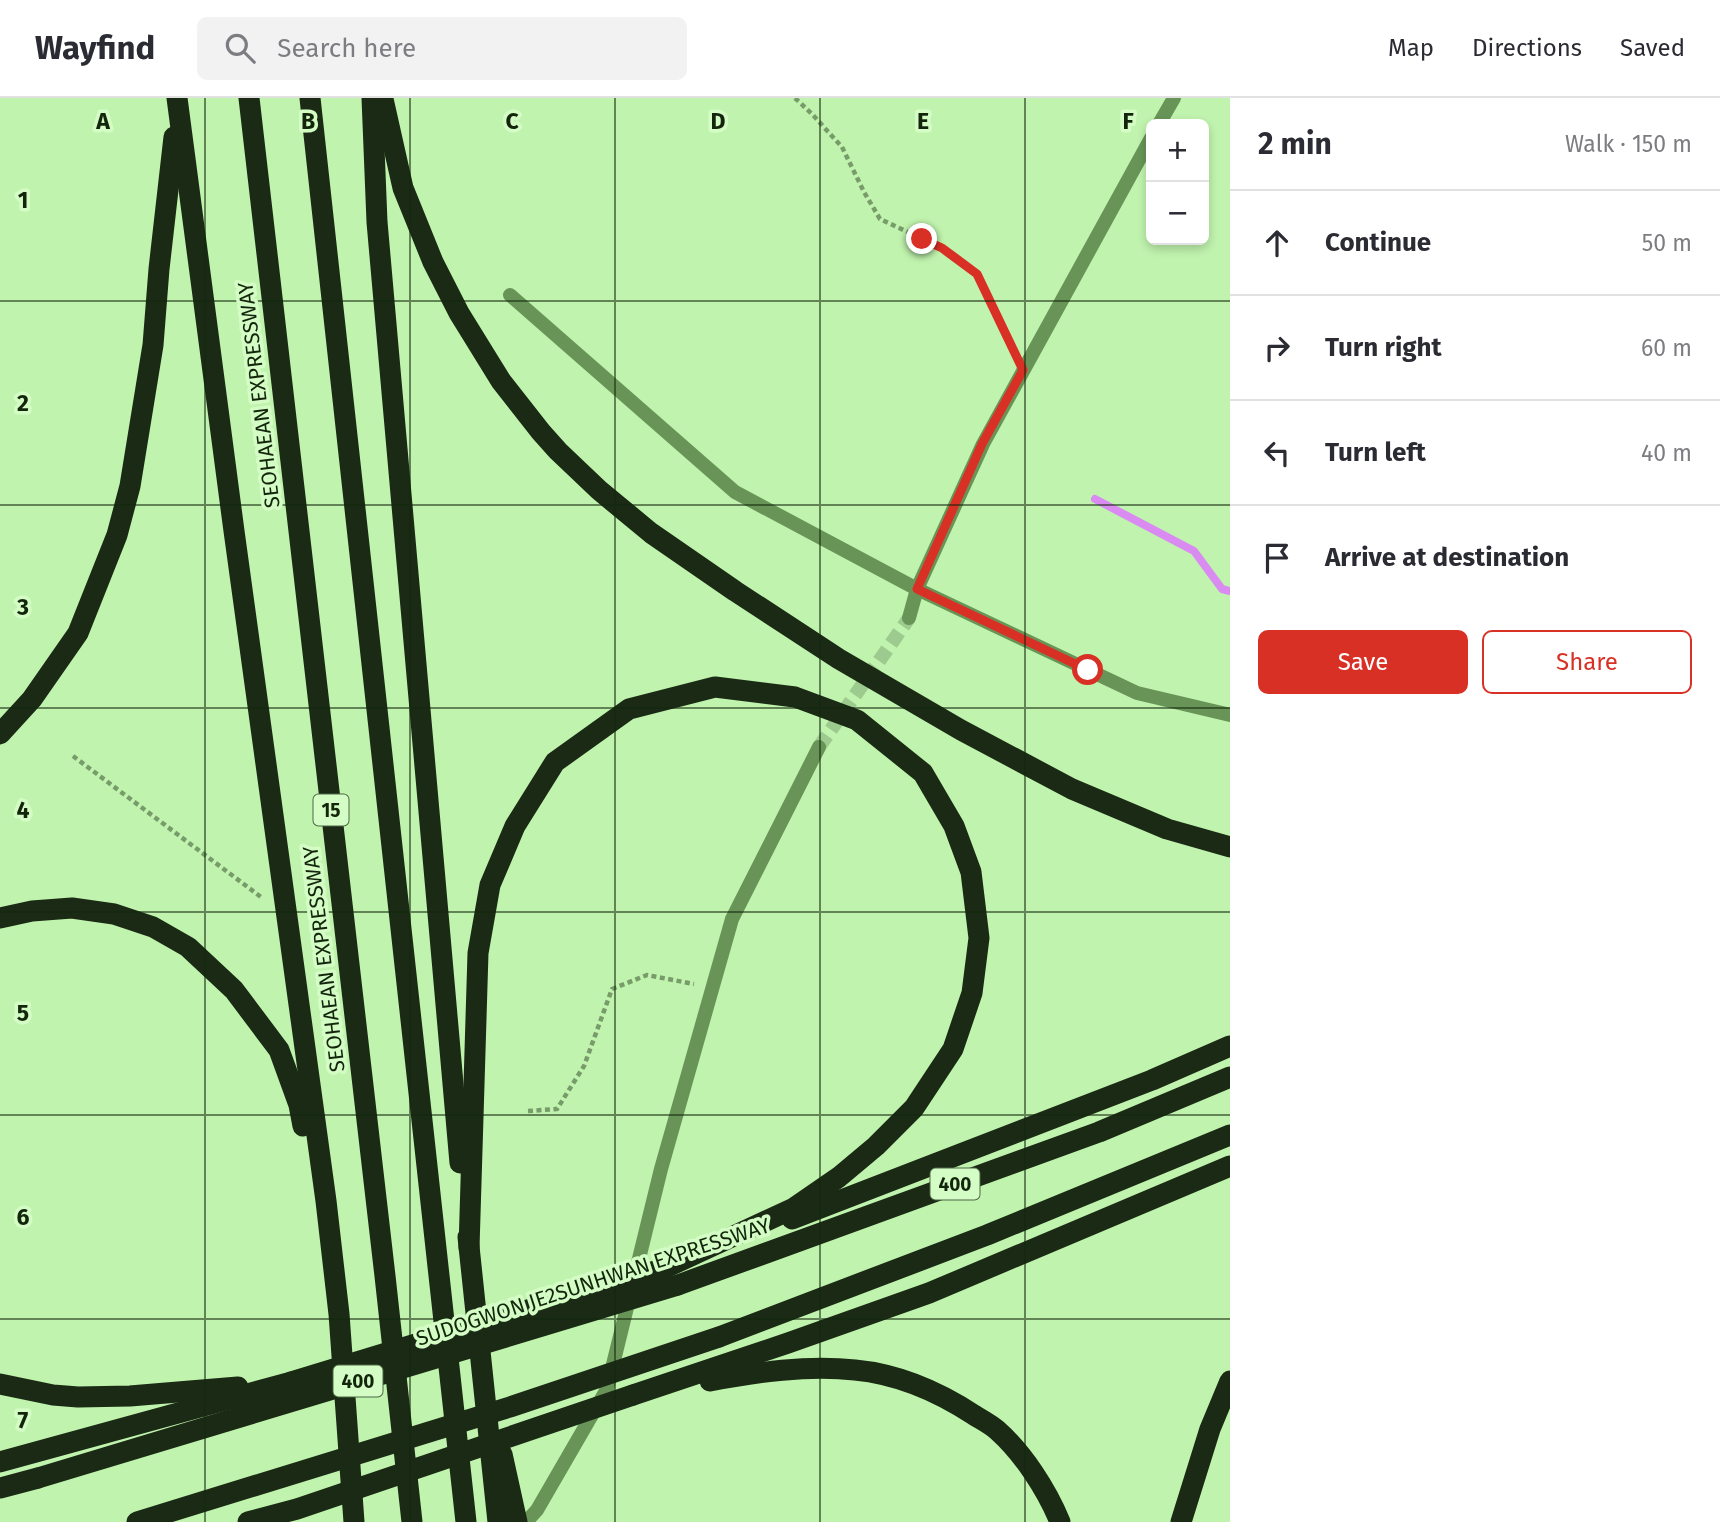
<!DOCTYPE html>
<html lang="en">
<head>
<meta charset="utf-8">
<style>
  body { margin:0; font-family:"Fira Sans",sans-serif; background:#f2f2f3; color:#2b2b33 }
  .controls { position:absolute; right:21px; top:21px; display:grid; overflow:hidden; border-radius:10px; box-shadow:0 4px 10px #0003 }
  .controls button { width:63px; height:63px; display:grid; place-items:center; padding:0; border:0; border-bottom:2px solid #e1e1e2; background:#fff; color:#2b2b33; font:35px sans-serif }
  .stop { position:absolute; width:21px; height:21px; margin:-16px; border:5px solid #d93025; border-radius:50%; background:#fff }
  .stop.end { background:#d93025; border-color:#fff; box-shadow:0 2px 7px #0008 }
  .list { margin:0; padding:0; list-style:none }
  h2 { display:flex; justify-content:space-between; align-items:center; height:91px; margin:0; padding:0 28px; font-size:30px }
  h2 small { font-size:23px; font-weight:400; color:#7c7c81 }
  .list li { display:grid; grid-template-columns:46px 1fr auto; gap:21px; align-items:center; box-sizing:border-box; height:105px; padding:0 28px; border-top:2px solid #e1e1e2 }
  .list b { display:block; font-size:26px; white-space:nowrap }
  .list em { font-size:23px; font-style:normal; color:#7c7c81 }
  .actions { display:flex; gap:14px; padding:21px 28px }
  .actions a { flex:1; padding:16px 0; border:2px solid #d93025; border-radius:10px; text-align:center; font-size:24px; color:#d93025 }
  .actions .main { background:#d93025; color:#fff }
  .icon { flex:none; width:38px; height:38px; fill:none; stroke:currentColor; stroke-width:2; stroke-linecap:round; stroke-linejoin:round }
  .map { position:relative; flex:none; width:1230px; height:1424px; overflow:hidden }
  header { display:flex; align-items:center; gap:42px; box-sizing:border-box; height:98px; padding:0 35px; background:#fff; border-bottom:2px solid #e1e1e2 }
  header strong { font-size:33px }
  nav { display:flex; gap:38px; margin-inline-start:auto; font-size:24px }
  .search { width:490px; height:63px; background:#f2f2f3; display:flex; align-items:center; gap:18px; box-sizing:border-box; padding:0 24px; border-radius:10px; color:#7c7c81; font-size:26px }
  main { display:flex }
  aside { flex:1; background:#fff }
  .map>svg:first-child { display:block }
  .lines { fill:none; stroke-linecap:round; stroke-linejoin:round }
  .stream { stroke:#d98bf2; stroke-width:8 }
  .tertiary-tunnel { stroke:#9dca8e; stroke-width:14; stroke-dasharray:14 7; stroke-linecap:butt }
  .path { stroke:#779c6a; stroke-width:4.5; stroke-dasharray:5 3.5; stroke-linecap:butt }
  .service { stroke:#689557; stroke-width:14 }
  .tertiary { stroke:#689557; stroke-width:14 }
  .motorway { stroke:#1a2a14; stroke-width:21 }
  .motorway-bridge { stroke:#1a2a14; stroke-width:21 }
  .route { stroke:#d93025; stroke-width:9 }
  .grid { fill:none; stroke:#13260c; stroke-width:2; stroke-opacity:0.55 }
  .labels { text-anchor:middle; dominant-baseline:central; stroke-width:7; stroke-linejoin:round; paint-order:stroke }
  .shield { fill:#d4fdc6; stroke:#4d6644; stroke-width:2 }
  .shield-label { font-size:19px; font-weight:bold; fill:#13260c }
  .street-label { font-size:21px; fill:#13260c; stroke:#d4fdc6 }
  .grid-label { font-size:23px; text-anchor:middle; font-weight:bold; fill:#13260c; stroke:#d4fdc6; stroke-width:7; stroke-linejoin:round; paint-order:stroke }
</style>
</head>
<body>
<header>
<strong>Wayfind</strong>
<div class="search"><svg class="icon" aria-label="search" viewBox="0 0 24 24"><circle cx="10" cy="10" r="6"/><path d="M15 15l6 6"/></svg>Search here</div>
<nav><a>Map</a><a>Directions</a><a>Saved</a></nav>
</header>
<main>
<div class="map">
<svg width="1230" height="1424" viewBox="0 0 1230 1424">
  <rect width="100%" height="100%" fill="#c0f3ae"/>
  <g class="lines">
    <path class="stream" d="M1095,401L1194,453L1222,491L1230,493"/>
    <path class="tertiary-tunnel" d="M819,649L909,520"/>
    <g class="path">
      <path d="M795,0L812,16L842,49L864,94L880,121L942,150L977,176L1014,252"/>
      <path d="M73,658L261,799"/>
      <path d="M528,1013L557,1011L584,968L612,891L647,877L694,886"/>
    </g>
    <path class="service" d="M510,197L735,394L917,491L1137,595L1230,617"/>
    <g class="tertiary">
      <path d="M1159,26L1174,0"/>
      <path d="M909,520L917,491L983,346L1151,40"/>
      <path d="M526,1424L537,1412L607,1291L661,1071L732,821L819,649"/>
    </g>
    <g class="motorway">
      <path d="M177,0L234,433L326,1103L339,1216L354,1424"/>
      <path d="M249,0L385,1178L412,1424"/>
      <path d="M310,0L466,1424"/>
      <path d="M372,0L377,124L460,1065"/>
      <path d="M383,1L403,90L433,164L459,215L501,283L541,334L558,353L599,392L651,435L735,493L839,561L961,632L1072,691L1167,731L1230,749"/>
      <path d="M0,636L32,601L78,535L117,437L130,388L153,247L159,171L174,39"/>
      <path d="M0,820L32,813L72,810L114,816L153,829L188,849L234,892L279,952L299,1007L303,1028"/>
      <path d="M792,1121L1152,982L1230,948"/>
      <path d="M468,1139L498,1424"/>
      <path d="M469,1150L478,855L490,787L515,728L555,664L629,611L715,589L795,599L857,622L923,675L954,728L971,774L979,840L972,895L953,951L914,1010L876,1048L839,1079L794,1110L665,1170"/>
      <path d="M678,1187L1099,1034L1230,979"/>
      <path d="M719,1239L987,1137L1230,1037"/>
      <path d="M710,1283C757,1274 807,1267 855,1272C897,1276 939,1294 974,1317C982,1322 990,1326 997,1332C1023,1355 1047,1392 1060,1424"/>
      <path d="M0,1286L53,1297L78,1299L130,1298L238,1289"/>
      <path d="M633,1297L788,1245L929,1195L1230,1068"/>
      <path d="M502,1356L517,1424"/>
      <path d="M0,1364L291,1284"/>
      <path d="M0,1390L38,1380"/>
      <path d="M1181,1424L1210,1331L1230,1283"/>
    </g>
    <g class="motorway-bridge">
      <path d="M291,1284L665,1170"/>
      <path d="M38,1380L678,1187"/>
      <path d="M137,1424L510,1309L719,1239"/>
      <path d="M248,1424L297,1411L633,1297"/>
    </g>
  </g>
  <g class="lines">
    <path class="route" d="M922,141L942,150L977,176L1023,272L982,346L917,491L1088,572"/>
  </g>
  <path class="grid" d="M205,0V1424M410,0V1424M615,0V1424M820,0V1424M1025,0V1424M0,203H1230M0,407H1230M0,610H1230M0,814H1230M0,1017H1230M0,1221H1230"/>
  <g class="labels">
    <g class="shield">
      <rect x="313.5" y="696.5" width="35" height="31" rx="5"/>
      <rect x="930.5" y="1070.5" width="49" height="31" rx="5"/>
      <rect x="333.5" y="1267.5" width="49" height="31" rx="5"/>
    </g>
    <g class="shield-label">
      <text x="331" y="712">15</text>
      <text x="955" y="1086">400</text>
      <text x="358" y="1283">400</text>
    </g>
    <g class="street-label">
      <text transform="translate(259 297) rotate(-97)">SEOHAEAN EXPRESSWAY</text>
      <text transform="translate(324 861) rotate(-97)">SEOHAEAN EXPRESSWAY</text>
      <text transform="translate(593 1184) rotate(-18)">SUDOGWON JE2SUNHWAN EXPRESSWAY</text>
    </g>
  </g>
  <g class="grid-label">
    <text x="103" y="31">A</text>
    <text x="308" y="31">B</text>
    <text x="512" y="31">C</text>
    <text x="718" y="31">D</text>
    <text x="923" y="31">E</text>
    <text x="1128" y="31">F</text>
    <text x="23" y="110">1</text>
    <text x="23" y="313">2</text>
    <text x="23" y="517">3</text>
    <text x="23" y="720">4</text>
    <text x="23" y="923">5</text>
    <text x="23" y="1127">6</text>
    <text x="23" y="1330">7</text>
  </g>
</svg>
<div class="controls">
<button>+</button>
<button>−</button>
</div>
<div class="stop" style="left:1088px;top:572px"></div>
<div class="stop end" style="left:922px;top:141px"></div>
</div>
<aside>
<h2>2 min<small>Walk · 150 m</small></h2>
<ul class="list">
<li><svg class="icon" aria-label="ahead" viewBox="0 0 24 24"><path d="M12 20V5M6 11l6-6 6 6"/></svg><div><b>Continue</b></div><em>50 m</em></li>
<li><svg class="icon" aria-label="right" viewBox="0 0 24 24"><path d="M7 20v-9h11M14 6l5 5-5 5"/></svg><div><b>Turn right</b></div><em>60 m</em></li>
<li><svg class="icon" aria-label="left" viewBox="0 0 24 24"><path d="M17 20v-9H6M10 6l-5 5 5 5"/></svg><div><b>Turn left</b></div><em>40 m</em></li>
<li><svg class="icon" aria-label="arrive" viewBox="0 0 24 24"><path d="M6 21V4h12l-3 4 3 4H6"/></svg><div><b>Arrive at destination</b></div></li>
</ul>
<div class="actions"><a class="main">Save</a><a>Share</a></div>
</aside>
</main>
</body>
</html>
